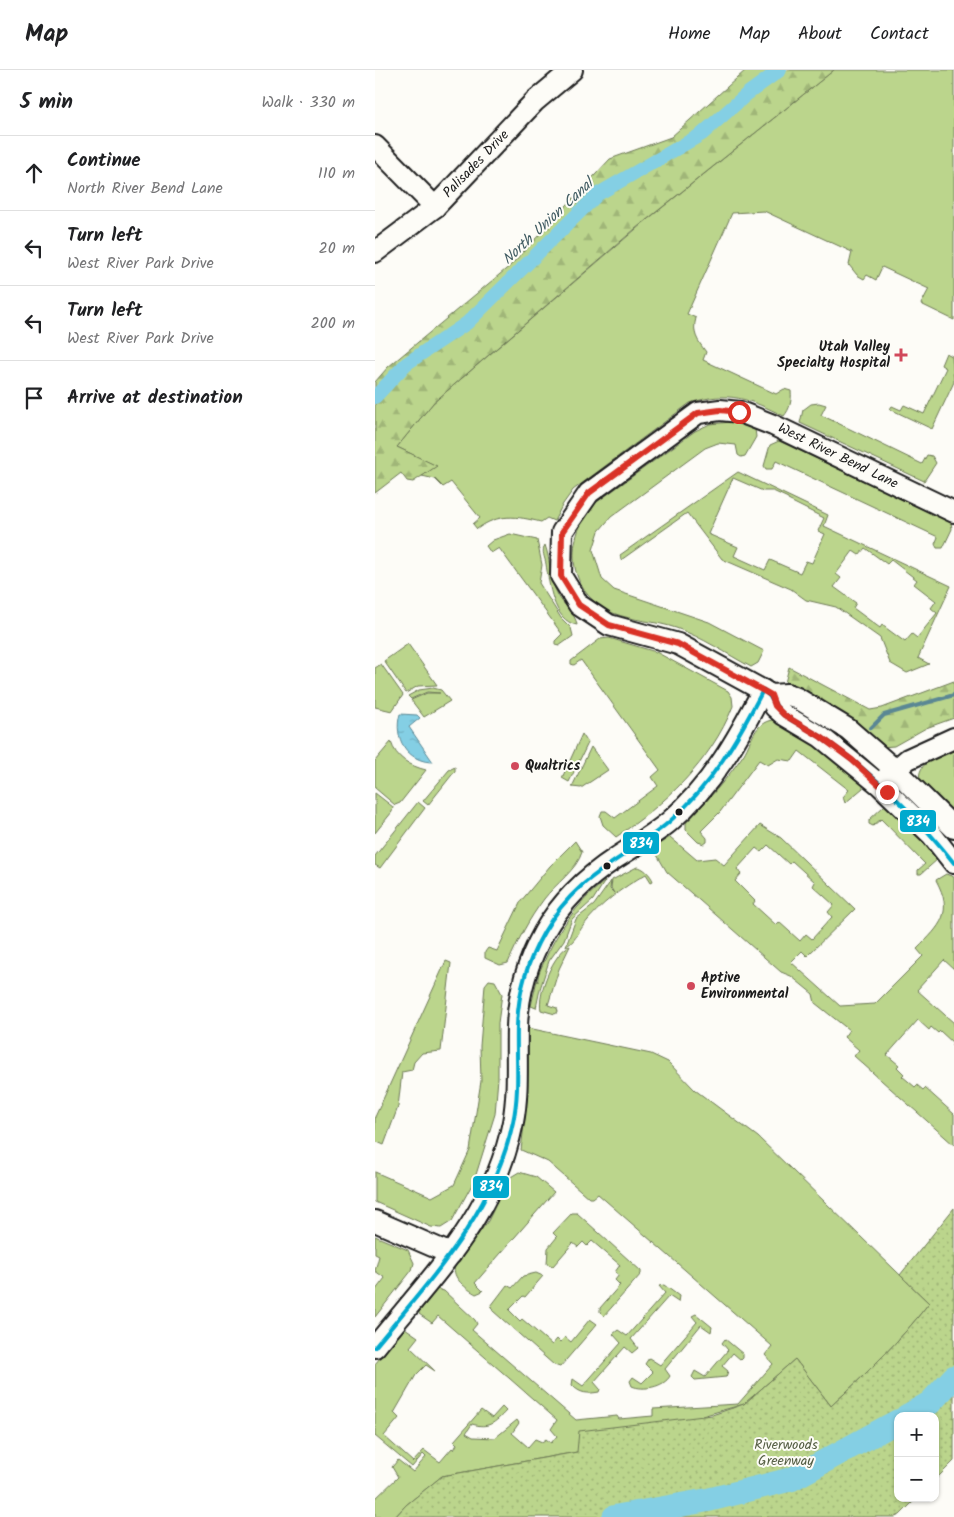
<!DOCTYPE html>
<html lang="en">
<head>
<meta charset="utf-8">
<style>
  body { margin:0; font-family:Kalam,sans-serif; background:#f6f6f6; color:#202124 }
  .controls { position:absolute; right:15px; bottom:15px; display:grid; overflow:hidden; border-radius:10px; box-shadow:0 1px 4px #0004 }
  .controls button { width:45px; height:45px; display:grid; place-items:center; padding:0; border:0; border-bottom:1px solid #e0e0e0; background:#fff; color:#202124; font:25px sans-serif }
  .stop { position:absolute; width:15px; height:15px; margin:-11px; border:4px solid #d93025; border-radius:50%; background:#fff }
  .stop.end { background:#d93025; border-color:#fff; box-shadow:0 1px 5px #0008 }
  .list { margin:0; padding:0; list-style:none }
  h2 { display:flex; justify-content:space-between; align-items:center; height:65px; margin:0; padding:0 20px; font-size:21px }
  h2 small { font-size:16px; font-weight:400; color:#757577 }
  .list li { display:grid; grid-template-columns:32px 1fr auto; gap:15px; align-items:center; box-sizing:border-box; height:75px; padding:0 20px; border-top:1px solid #e0e0e0 }
  .list b { display:block; font-size:19px; white-space:nowrap }
  .list p { margin:0; font-size:16px; white-space:nowrap; color:#757577 }
  .list em { font-size:16px; font-style:normal; color:#757577 }
  .icon { flex:none; width:28px; height:28px; fill:none; stroke:currentColor; stroke-width:2; stroke-linecap:round; stroke-linejoin:round }
  .map { position:relative; flex:none; width:579px; height:1447px; overflow:hidden }
  header { display:flex; align-items:center; gap:30px; box-sizing:border-box; height:70px; padding:0 25px; background:#fff; border-bottom:1px solid #e0e0e0 }
  header strong { font-size:24px }
  nav { display:flex; gap:28px; margin-inline-start:auto; font-size:18px }
  main { display:flex }
  aside { flex:1; background:#fff }
  .map>svg:first-child { display:block }
  .green { fill:#bbd58c; stroke:#6c7854; fill-rule:evenodd }
  .forest { fill:url(#forest-firs); stroke:#6c7854 }
  .park { fill:url(#park-dots); stroke:#6c7854 }
  .water { fill:url(#water-ripples); stroke:#5a8794 }
  .lines { fill:none; stroke-linecap:round; stroke-linejoin:round }
  .stream { stroke:#5a8794; stroke-width:4 }
  .canal { stroke:#84cfe4; stroke-width:14 }
  .river { stroke:#84cfe4; stroke-width:24 }
  .minor-casing { stroke:#1c1c1c; stroke-width:24 }
  .minor { stroke:#fdfcf7; stroke-width:20 }
  .bus-1-casing { stroke:#fdfcf7; stroke-width:8 }
  .bus-1 { stroke:#00a9ce; stroke-width:4 }
  .route { stroke:#d93025; stroke-width:6 }
  .poi-dot { fill:#d1495b; stroke:#fdfcf7; stroke-width:2 }
  .bus-dot { fill:#1c1c1c; stroke:#fdfcf7; stroke-width:2 }
  .labels { text-anchor:middle; dominant-baseline:central; stroke-width:4; stroke-linejoin:round; paint-order:stroke }
  .street-label { font-size:14px; fill:#1c1c1c; stroke:#fdfcf7 }
  .poi-label { font-size:14px; font-weight:bold; fill:#1c1c1c; stroke:#fdfcf7; text-anchor:start }
  .park-label { font-size:14px; fill:#545d43; stroke:#fdfcf7 }
  .water-label { font-size:15px; font-style:italic; fill:#405b62; stroke:#fdfcf7 }
  .line-badge { stroke:#fdfcf7; stroke-width:2 }
  .badge-label { font-size:14px; text-anchor:middle; font-weight:bold; fill:#fff }
</style>
</head>
<body>
<header>
<strong>Map</strong>
<nav><a>Home</a><a>Map</a><a>About</a><a>Contact</a></nav>
</header>
<main>
<aside>
<h2>5 min<small>Walk · 330 m</small></h2>
<ul class="list">
<li><svg class="icon" aria-label="ahead" viewBox="0 0 24 24"><path d="M12 20V5M6 11l6-6 6 6"/></svg><div><b>Continue</b><p>North River Bend Lane</p></div><em>110 m</em></li>
<li><svg class="icon" aria-label="left" viewBox="0 0 24 24"><path d="M17 20v-9H6M10 6l-5 5 5 5"/></svg><div><b>Turn left</b><p>West River Park Drive</p></div><em>20 m</em></li>
<li><svg class="icon" aria-label="left" viewBox="0 0 24 24"><path d="M17 20v-9H6M10 6l-5 5 5 5"/></svg><div><b>Turn left</b><p>West River Park Drive</p></div><em>200 m</em></li>
<li><svg class="icon" aria-label="arrive" viewBox="0 0 24 24"><path d="M6 21V4h12l-3 4 3 4H6"/></svg><div><b>Arrive at destination</b></div></li>
</ul>
</aside>
<div class="map">
<svg width="579" height="1447" viewBox="0 0 579 1447">
  <defs>
    <pattern id="forest-firs" width="22" height="20" patternUnits="userSpaceOnUse" patternTransform="scale(1.25)"><rect width="22" height="20" fill="#bbd58c"/><path d="M5 1l3.5 6h-7zM16 11l3.5 6h-7z" fill="#a0b678"/></pattern>
    <pattern id="park-dots" width="8" height="8" patternUnits="userSpaceOnUse" patternTransform="scale(1.25)"><rect width="8" height="8" fill="#bbd58c"/><path d="M2 2h.1M6 6h.1" fill="none" stroke="#a0b678" stroke-width="1.8" stroke-linecap="round"/></pattern>
    <pattern id="water-ripples" width="26" height="14" patternUnits="userSpaceOnUse" patternTransform="scale(1.25)"><rect width="26" height="14" fill="#84cfe4"/><path d="M2 4q2-2 4 0t4 0M15 11q2-2 4 0t4 0" fill="none" stroke="#71b1c3"/></pattern>
  </defs>
  <rect width="100%" height="100%" fill="#fdfcf7"/>
  <filter id="ink" filterUnits="userSpaceOnUse"><feTurbulence type="fractalNoise" baseFrequency=".02" numOctaves="2"/><feDisplacementMap in="SourceGraphic" scale="10" xChannelSelector="R" yChannelSelector="G"/><feConvolveMatrix kernelMatrix="1 2 1 2 8 2 1 2 1" color-interpolation-filters="sRGB"/></filter>
  <g filter="url(#ink)">
    <g class="green">
      <path d="M459,0H579V250L546,234L554,219L507,197L501,210L492,205L489,209L482,205L474,195L477,182L389,141L357,143L312,244L321,248C317,263 322,270 331,282L328,290L401,324L409,319L416,321C417,330 415,339 409,346C374,329 354,320 315,333L198,420L188,434L179,451L172,448L166,452C141,446 124,443 102,459L98,454L105,448L76,412L68,417L60,409L47,406L61,396L22,377L58,333L268,153Z"/>
      <path d="M571,283L577,286L579,312L557,359L515,339L517,336L526,340L529,335L549,344L571,298L566,295Z"/>
      <path d="M444,333L451,335L446,345L547,394L552,385L557,386L561,393L549,411L425,353L428,340L436,334Z"/>
      <path d="M356,352L380,359L381,367L370,386L366,387L363,385L361,375L343,373L330,378L236,447L224,461L218,480L227,509L239,520L334,552L389,581L383,593L376,597C352,584 327,567 301,558C281,551 258,551 238,543C190,523 188,465 222,432L320,361L335,354Z"/>
      <path d="M404,371L576,452L577,459L568,478H562L560,474L563,467L401,391L397,399H391L389,396L395,375Z"/>
      <path d="M363,402L453,445L449,456L576,516L543,588L554,594L532,603L515,593L505,568L461,537L431,530L416,519L347,489L312,443L246,490L245,485ZM358,408L388,421H398L413,428V430L449,448L443,461L450,464L437,493L431,491L425,503L395,490L390,500L359,486L363,477L333,464ZM490,478L512,494L516,490L542,510L539,514L561,531L556,538L562,543L542,568L537,564L530,572L507,555L505,558L478,538L481,533L459,517L466,508L461,504L478,481L484,485Z"/>
      <path d="M135,464L162,470L167,495L164,513L186,548L196,558L198,566L184,576L180,575V571L187,564L124,478L116,483L111,476L118,470Z"/>
      <path d="M170,475C176,491 174,509 183,525C188,535 201,544 202,555C178,551 174,513 171,494C170,487 166,482 170,475Z"/>
      <path d="M234,568L281,582L353,621L357,627L358,636C336,692 290,734 241,767L228,755L225,746L227,741H231L240,748L283,716L277,707L285,700L206,590L199,595L196,594V591L225,569Z"/>
      <path d="M33,574L62,615L43,616L31,623L9,591Z"/>
      <path d="M6,594L28,625L17,641L0,637V598Z"/>
      <path d="M58,618L66,620L75,631L49,647L36,630L52,623H65L52,622L36,629L33,626L44,620Z"/>
      <path d="M397,650L455,683L488,714V718L470,733L468,727L474,720L424,681L417,691L403,689L393,695L384,690L345,742L326,761L332,768V772L329,774L323,772L311,760V753C332,731 352,709 369,684C377,670 380,653 397,650Z"/>
      <path d="M207,664L213,673L194,712L187,708Z"/>
      <path d="M16,672C21,688 35,696 51,700L25,733L20,735L0,718V691Z"/>
      <path d="M216,677L233,700L206,718L197,717Z"/>
      <path d="M579,679V747L547,716C536,694 563,686 579,679Z"/>
      <path d="M80,697V701L53,735L48,731L74,700Z"/>
      <path d="M0,723L18,737L17,742L0,763Z"/>
      <path d="M43,732L50,738L5,798L0,795V786Z"/>
      <path d="M510,735H513L561,781L563,789L546,804H543V800L550,794L506,749L498,756L494,754V750Z"/>
      <path d="M385,755L406,768L480,839L432,886L427,881L416,892L465,936L500,934L548,886L542,879C566,855 579,843 561,810L571,804L579,807V899L569,890L542,920L579,953V977L576,975L578,973L565,961L563,963L556,957L554,960L543,950L512,985L524,995L522,997L529,1004L527,1006L540,1017L542,1015L548,1020L550,1018L579,1044V1075L479,986L484,980L469,967L474,960L440,933L438,924L416,906L406,902L292,802L278,778L295,767L322,790L340,788L349,795ZM393,775L414,794L417,791L440,812L438,816L459,835L453,842L457,847L437,869L431,864L425,871L404,852L401,855L378,834L380,831L360,811L366,804L362,799L381,778L386,782Z"/>
      <path d="M200,771L207,782C202,800 180,814 169,829C154,849 143,870 133,893L125,895L110,888V882L113,878L122,881L146,831L175,796Z"/>
      <path d="M262,797C268,797 276,805 278,811L276,812L271,804C247,818 225,834 208,856C203,863 199,873 191,876L201,849L219,835L236,811L235,819L239,823L236,818L237,810Z"/>
      <path d="M230,811L218,830L197,849L189,870L174,891L165,919L161,938L156,936L162,910L163,912C162,907 165,900 168,894C182,861 202,833 230,811Z"/>
      <path d="M195,876L184,899L173,935L182,938L183,942L180,944L166,940C162,924 179,881 195,876Z"/>
      <path d="M71,891L76,893L66,981L47,983L39,992L37,1000L27,1002L23,1037L9,1075L0,1071V1047Z"/>
      <path d="M114,910L120,911L127,924L123,953V1008L120,1044L99,1111L77,1151L66,1158L56,1157L0,1132V1102L57,1127L79,1115L95,1080L106,1011L105,976L110,915Z"/>
      <path d="M153,958L276,984L293,992L320,1020L383,1067L554,1233C525,1271 491,1304 456,1336L420,1289L369,1334L202,1382L67,1406L31,1435L20,1447H0V1429L23,1407L17,1397L23,1390L38,1402L51,1387L48,1384L37,1397L0,1366V1294L30,1258L43,1267L35,1277L60,1301L51,1295L41,1305L19,1343L24,1348L9,1366L38,1392L49,1380L65,1392L77,1378L79,1380L82,1374L79,1371L106,1340L117,1348L127,1337L131,1341C120,1353 113,1359 97,1354L91,1363L98,1367L120,1368L142,1350L144,1353L137,1363L153,1377L160,1369L167,1372L171,1369L176,1373L182,1366L176,1359L182,1350L63,1246L57,1253L44,1244V1242L62,1219L69,1221L100,1250L102,1254L97,1260L201,1350L242,1346L244,1349L278,1346V1339L363,1334L398,1294L390,1285L397,1276L223,1124L218,1128H214L173,1092L146,1080L152,1030Z"/>
      <path d="M144,1102L161,1107L179,1122L100,1213L108,1221L101,1224C92,1219 76,1208 80,1196L113,1151L134,1108Z"/>
      <path d="M197,1143H202L266,1201V1204L229,1246L225,1242V1238L245,1215L240,1210L244,1205L240,1202L245,1195L217,1171L212,1176L208,1172L203,1177L198,1173L178,1196L172,1194L173,1178L182,1167L178,1163Z"/>
      <path d="M0,1166L33,1180L39,1193L37,1200L0,1247V1221L10,1208L0,1201L4,1186L0,1184Z"/>
      <path d="M161,1203L168,1206L150,1227L148,1226L134,1240L145,1251L147,1249L177,1275L182,1269L185,1272L190,1267L196,1272L215,1249L222,1254L185,1297L179,1295L118,1241L116,1236L132,1215L137,1218L148,1206Z"/>
      <path d="M289,1215L304,1226L303,1232L294,1226L256,1269L263,1278L257,1283L250,1277L219,1312L225,1319L224,1322C213,1324 205,1324 197,1315L198,1309L208,1316L246,1273L238,1264L243,1260L252,1266L290,1223L284,1216Z"/>
      <path d="M321,1244L337,1257L336,1262L326,1255L290,1299L295,1306C289,1317 268,1321 257,1316L255,1311L258,1307L267,1313L278,1302L270,1294L274,1288L285,1295L322,1252L317,1246Z"/>
      <path d="M350,1269L368,1284V1288L366,1290L358,1283L347,1296L353,1301L351,1307L320,1310L317,1307L320,1301L330,1307L353,1280L347,1273Z"/>
    </g>
    <g class="forest">
      <path d="M371,0H459L260,159L58,333L22,377L62,396L38,412L32,411L26,403L0,423V312L13,297L136,195L235,89L296,67Z"/>
      <path d="M414,597L495,640L507,638L579,611V648L551,658L519,676L507,677L428,622L410,613Z"/>
    </g>
    <path class="park" d="M579,1138V1391L560,1410V1346H523V1428H542L525,1445L520,1447H20L31,1435L67,1406L202,1382L204,1361L337,1345L369,1334L420,1289L456,1336C491,1304 525,1271 554,1233L525,1205Z"/>
    <path class="water" d="M25,644L42,645L45,648L34,657L58,692C32,692 18,668 25,644Z"/>
    <g class="lines">
      <path class="stream" d="M496,658L509,645L579,625"/>
      <path class="canal" d="M0,327L31,294L92,253L223,124L327,64L372,24L405,0"/>
      <g class="river">
        <path d="M532,1346L555,1333L579,1307"/>
        <path d="M239,1447L333,1430L417,1409L523,1351"/>
      </g>
      <g class="minor-casing">
        <g id="minor">
          <path d="M0,76L60,137"/>
          <path d="M0,182L60,137L160,31L197,0"/>
          <path d="M579,442L398,355L365,342L345,340L323,343L214,423L187,462L186,506L204,535L234,555L303,574L396,625L412,624L422,628L473,659L519,699L579,758"/>
          <path d="M396,625L400,637L409,645L446,667L505,715L557,765L579,793"/>
          <path d="M511,708L533,689L579,668"/>
          <path d="M0,1151L76,1184"/>
          <path d="M0,1277C57,1206 120,1145 138,1052C144,1020 141,989 142,957C143,923 153,891 169,862C186,832 212,807 241,788C259,776 277,766 294,752C337,715 362,670 388,620"/>
        </g>
      </g>
      <use href="#minor" class="minor"/>
      <g class="bus-1-casing">
        <g id="bus-1">
          <path d="M388,620C399,627 399,638 409,645C421,653 434,659 446,667C495,701 542,746 579,793"/>
          <path d="M0,1277C56,1209 119,1142 138,1052C145,1021 141,988 142,956C143,923 153,890 169,862C202,804 247,792 294,752C336,716 363,668 388,620"/>
        </g>
      </g>
      <use href="#bus-1" class="bus-1"/>
    </g>
  </g>
  <g class="lines" filter="url(#ink)">
    <path class="route" d="M364,342L345,340L323,343L214,423L187,462L186,506L204,535L234,555L303,574L396,625L400,636L409,645L446,667L477,690L512,722"/>
  </g>
  <g class="poi-dot">
    <path d="M523.5 277.5h5v5h5v5h-5v5h-5v-5h-5v-5h5z"/>
    <circle cx="140" cy="696" r="5"/>
    <circle cx="316" cy="916" r="5"/>
  </g>
  <g class="bus-dot">
    <circle cx="304" cy="742" r="4.5"/>
    <circle cx="232" cy="796" r="4.5"/>
  </g>
  <g class="labels">
    <g class="street-label">
      <text transform="translate(101 94) rotate(-46)">Palisades Drive</text>
      <text transform="translate(463 386) rotate(26)">West River Bend Lane</text>
    </g>
    <g class="poi-label">
      <text x="515" y="277" text-anchor="end">Utah Valley<tspan x="515" dy="16">Specialty Hospital</tspan></text>
      <text x="150" y="696">Qualtrics</text>
      <text x="326" y="908">Aptive<tspan x="326" dy="16">Environmental</tspan></text>
    </g>
    <g class="park-label">
      <text x="411" y="1375">Riverwoods<tspan x="411" dy="16">Greenway</tspan></text>
    </g>
    <g class="water-label">
      <text transform="translate(173 152) rotate(-43)">North Union Canal</text>
    </g>
  </g>
  <g class="line-badge">
    <rect x="524" y="739" width="38" height="24" rx="5" fill="#00a9ce"/>
    <rect x="247" y="761" width="38" height="24" rx="5" fill="#00a9ce"/>
    <rect x="97" y="1105" width="38" height="24" rx="5" fill="#00a9ce"/>
  </g>
  <g class="badge-label">
    <text x="543" y="756">834</text>
    <text x="266" y="778">834</text>
    <text x="116" y="1121">834</text>
  </g>
</svg>
<div class="controls">
<button>+</button>
<button>−</button>
</div>
<div class="stop" style="left:364px;top:342px"></div>
<div class="stop end" style="left:512px;top:722px"></div>
</div>
</main>
</body>
</html>
